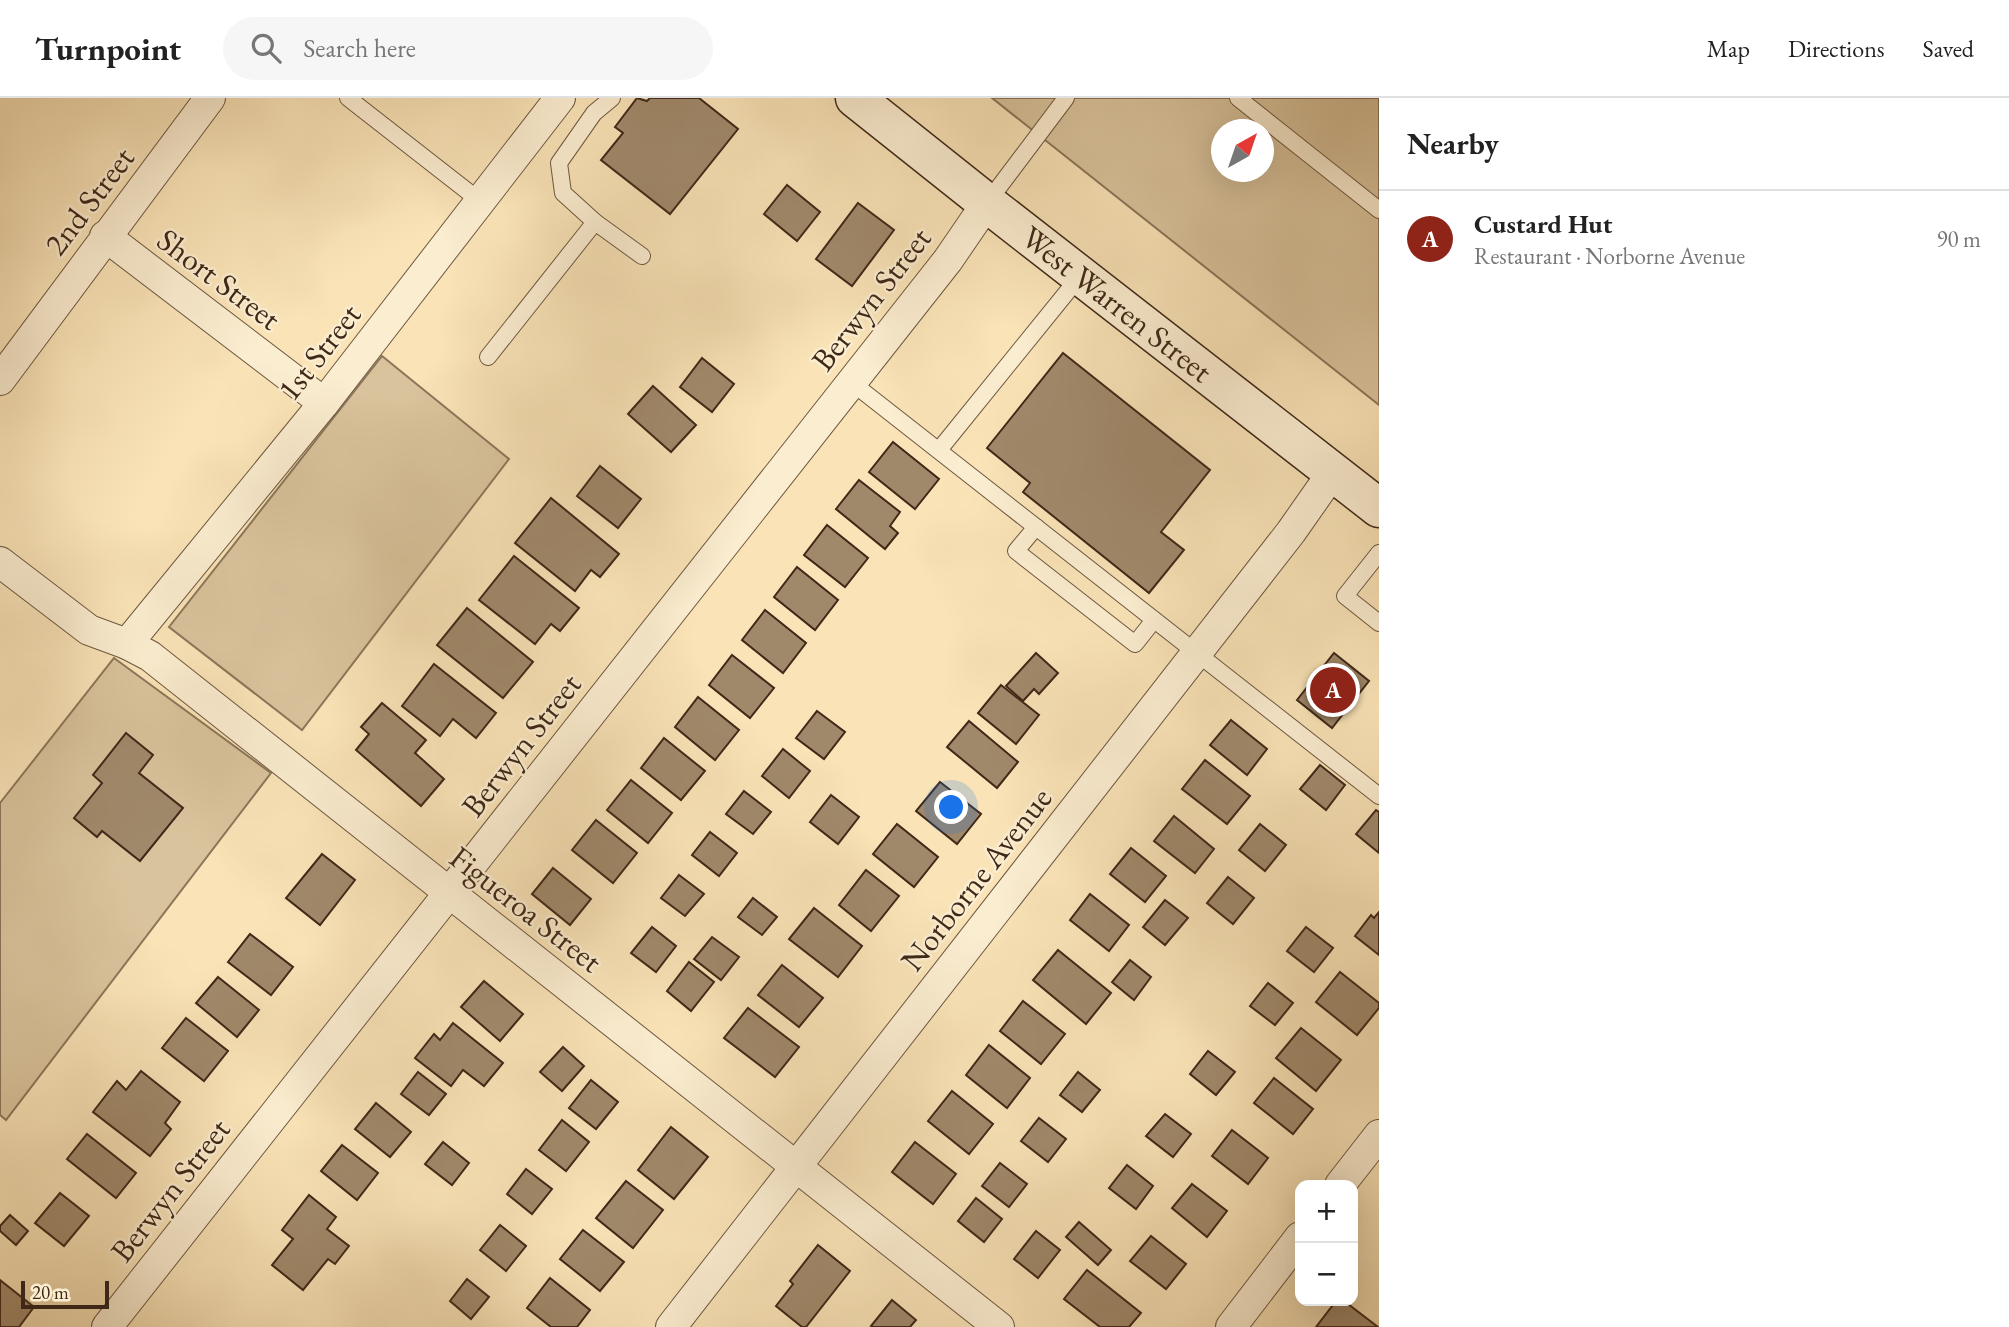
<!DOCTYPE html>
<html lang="en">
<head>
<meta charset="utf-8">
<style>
  body { margin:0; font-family:"EB Garamond",serif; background:#f6f6f6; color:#222 }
  .controls { position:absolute; right:21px; bottom:21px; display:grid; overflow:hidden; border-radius:14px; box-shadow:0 7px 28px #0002 }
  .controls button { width:63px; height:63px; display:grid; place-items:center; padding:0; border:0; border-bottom:2px solid #e0e0e0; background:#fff; color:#222; font:35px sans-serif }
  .compass { position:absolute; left:1211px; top:21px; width:63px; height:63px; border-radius:50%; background:#fff; box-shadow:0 7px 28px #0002; rotate:40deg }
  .scale { position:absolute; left:21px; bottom:18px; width:88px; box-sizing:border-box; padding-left:7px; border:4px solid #3f2818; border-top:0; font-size:19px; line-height:24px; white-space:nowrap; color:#3f2818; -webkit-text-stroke:5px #fbedd0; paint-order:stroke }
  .you { position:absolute; left:952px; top:710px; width:24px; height:24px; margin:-18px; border:5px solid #fff; border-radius:50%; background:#1a73e8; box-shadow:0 0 0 10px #1a73e833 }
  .badge { display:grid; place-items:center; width:46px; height:46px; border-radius:50%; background:#8f2418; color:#fff; font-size:23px; font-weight:700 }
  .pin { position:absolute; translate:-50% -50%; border:4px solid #fff; box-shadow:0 2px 7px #0006 }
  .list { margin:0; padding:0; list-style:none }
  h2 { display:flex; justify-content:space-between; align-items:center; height:91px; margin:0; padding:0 28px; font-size:30px }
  h2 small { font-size:23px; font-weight:400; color:#767676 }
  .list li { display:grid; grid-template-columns:46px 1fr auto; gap:21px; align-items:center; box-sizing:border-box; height:98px; padding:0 28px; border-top:2px solid #e0e0e0 }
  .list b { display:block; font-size:26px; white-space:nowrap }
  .list p { margin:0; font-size:23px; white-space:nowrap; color:#767676 }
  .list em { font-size:23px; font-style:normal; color:#767676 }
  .icon { flex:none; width:38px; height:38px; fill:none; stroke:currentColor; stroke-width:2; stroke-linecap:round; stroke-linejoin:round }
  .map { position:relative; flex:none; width:1379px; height:1229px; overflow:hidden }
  header { display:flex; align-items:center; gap:42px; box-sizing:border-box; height:98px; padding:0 35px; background:#fff; border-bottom:2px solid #e0e0e0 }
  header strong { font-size:33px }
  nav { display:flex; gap:38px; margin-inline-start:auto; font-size:24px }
  .search { width:490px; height:63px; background:#f6f6f6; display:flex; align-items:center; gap:18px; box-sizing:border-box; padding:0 24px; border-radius:38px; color:#767676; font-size:26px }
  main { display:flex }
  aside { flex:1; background:#fff }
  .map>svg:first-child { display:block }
  .green { fill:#d9c39c; stroke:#8c765a; stroke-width:2; fill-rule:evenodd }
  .building { fill:#a0896b; stroke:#3f2818; stroke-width:2 }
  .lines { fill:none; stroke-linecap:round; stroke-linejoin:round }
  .lane-casing { stroke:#6e5740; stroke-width:18 }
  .street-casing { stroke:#6e5740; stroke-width:32 }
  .secondary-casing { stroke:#3f2818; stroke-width:41 }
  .lane { stroke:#fbedd0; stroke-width:16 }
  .street { stroke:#fbedd0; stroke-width:30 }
  .secondary { stroke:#fbedd0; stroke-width:38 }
  .labels { text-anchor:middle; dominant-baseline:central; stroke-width:5; stroke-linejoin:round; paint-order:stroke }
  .street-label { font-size:32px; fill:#3f2818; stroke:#fbedd0 }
</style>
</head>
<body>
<header>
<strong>Turnpoint</strong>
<div class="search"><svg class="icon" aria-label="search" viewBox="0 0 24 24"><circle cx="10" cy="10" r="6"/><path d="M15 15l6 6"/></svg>Search here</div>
<nav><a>Map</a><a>Directions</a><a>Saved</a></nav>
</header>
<main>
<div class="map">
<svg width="1379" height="1229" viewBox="0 0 1379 1229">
  <rect width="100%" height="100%" fill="#f9e3b7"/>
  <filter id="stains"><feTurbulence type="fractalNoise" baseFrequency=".00286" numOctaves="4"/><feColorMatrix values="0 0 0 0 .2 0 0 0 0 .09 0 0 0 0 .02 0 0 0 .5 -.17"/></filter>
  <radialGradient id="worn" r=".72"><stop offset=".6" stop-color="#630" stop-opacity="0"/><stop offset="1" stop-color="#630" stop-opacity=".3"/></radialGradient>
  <g class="green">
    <path d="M992,0H1379V307ZM1222,32H1264V74H1222Z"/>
    <path d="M382,258L509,361L302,632L169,529Z"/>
    <path d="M114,560L271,675L6,1022L0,1017V705Z"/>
  </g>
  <g class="building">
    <path d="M637,0L647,3L650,0H699L738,31L670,116L601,62L623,35L615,29Z"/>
    <path d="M787,87L820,114L797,143L764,116Z"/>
    <path d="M858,105L894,132L852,188L816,161Z"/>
    <path d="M1063,255L1210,372L1161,434L1184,452L1149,495L1023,394L1030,385L987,350Z"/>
    <path d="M702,260L734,286L712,314L680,289Z"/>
    <path d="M653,288L696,327L671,354L628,316Z"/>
    <path d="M893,344L939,381L915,411L869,374Z"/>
    <path d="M600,368L641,401L618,430L577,398Z"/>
    <path d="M859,382L900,414L890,428L898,435L885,451L836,411Z"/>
    <path d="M551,400L619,456L600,479L591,472L575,493L515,445Z"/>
    <path d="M827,427L868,460L845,489L804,457Z"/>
    <path d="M514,458L579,510L560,533L551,526L535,546L479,502Z"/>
    <path d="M797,469L838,502L815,532L774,499Z"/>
    <path d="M467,510L533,564L503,600L437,547Z"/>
    <path d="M765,512L806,545L783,575L742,542Z"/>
    <path d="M1036,555L1058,575L1039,596L1034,591L1023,603L1006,588Z"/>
    <path d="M1334,555L1369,583L1332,630L1297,602Z"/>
    <path d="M732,557L774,590L750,620L709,587Z"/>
    <path d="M434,566L496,615L476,640L453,621L440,638L402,608Z"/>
    <path d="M1001,587L1039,617L1016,646L978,615Z"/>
    <path d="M698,599L739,632L715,662L675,629Z"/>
    <path d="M382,605L426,642L415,655L444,681L421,708L356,652L369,636L361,629Z"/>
    <path d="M817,613L845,634L824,661L796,640Z"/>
    <path d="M1231,622L1267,651L1247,677L1210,647Z"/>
    <path d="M969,623L1018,664L997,690L947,649Z"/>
    <path d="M126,635L153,657L139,675L183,710L140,763L102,733L97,739L74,720L102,685L93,677Z"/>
    <path d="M664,640L705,673L681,702L641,670Z"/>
    <path d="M783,651L810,673L789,700L762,678Z"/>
    <path d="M1205,662L1250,698L1227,726L1182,691Z"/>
    <path d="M1320,667L1345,687L1326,712L1300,691Z"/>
    <path d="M631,682L672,715L648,745L607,712Z"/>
    <path d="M940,684L981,716L957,746L916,713Z"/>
    <path d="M744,693L771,714L753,736L726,716Z"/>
    <path d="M831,697L859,719L838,746L810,724Z"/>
    <path d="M1376,712L1379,714V755L1356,736Z"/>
    <path d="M1174,718L1214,751L1195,775L1154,743Z"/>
    <path d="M596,722L637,755L613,785L572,752Z"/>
    <path d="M897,726L938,759L914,789L873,756Z"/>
    <path d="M1260,726L1286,747L1265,773L1239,752Z"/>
    <path d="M710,734L737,755L719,778L692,757Z"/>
    <path d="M1131,750L1166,778L1145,804L1110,776Z"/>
    <path d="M322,756L355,782L320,827L286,800Z"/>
    <path d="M553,770L591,801L570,827L532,796Z"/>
    <path d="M866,772L899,798L871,833L839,807Z"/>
    <path d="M679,777L704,796L685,818L661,800Z"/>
    <path d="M1228,779L1254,800L1233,826L1207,805Z"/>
    <path d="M1090,796L1129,827L1109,853L1070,822Z"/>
    <path d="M753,800L777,819L762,837L738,819Z"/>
    <path d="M1165,802L1188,820L1165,847L1143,829Z"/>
    <path d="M814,810L862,848L838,879L789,841Z"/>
    <path d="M1379,814V857L1355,838L1371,817L1374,820Z"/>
    <path d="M652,829L676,848L656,874L631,855Z"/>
    <path d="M1306,829L1333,850L1314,874L1287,853Z"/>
    <path d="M250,836L293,869L271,897L228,864Z"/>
    <path d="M712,839L739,859L721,882L694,861Z"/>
    <path d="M1058,852L1111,895L1086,926L1033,882Z"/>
    <path d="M1130,862L1151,879L1134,902L1112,884Z"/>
    <path d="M689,864L714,884L691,913L667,893Z"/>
    <path d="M782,867L823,900L799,929L758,897Z"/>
    <path d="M1340,874L1379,905V910L1357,937L1316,904Z"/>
    <path d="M218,879L259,912L237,939L196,905Z"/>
    <path d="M484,883L523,916L500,943L461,909Z"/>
    <path d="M1268,885L1293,905L1275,927L1250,908Z"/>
    <path d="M1023,903L1065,936L1041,966L1000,933Z"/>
    <path d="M748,910L799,949L775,979L724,940Z"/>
    <path d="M186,920L228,953L204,983L162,950Z"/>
    <path d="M453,925L503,965L484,988L463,972L451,988L415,960L434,936L440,942Z"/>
    <path d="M1301,930L1341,962L1316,993L1276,960Z"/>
    <path d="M989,947L1030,980L1007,1010L966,977Z"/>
    <path d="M563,949L584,968L562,993L540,974Z"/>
    <path d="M1208,953L1235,974L1216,997L1190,976Z"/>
    <path d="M141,973L180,1004L165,1025L171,1031L150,1058L93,1014L117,983L126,992Z"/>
    <path d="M418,974L446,996L429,1017L401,996Z"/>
    <path d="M1078,974L1100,992L1082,1014L1060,997Z"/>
    <path d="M1274,980L1313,1011L1293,1036L1254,1005Z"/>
    <path d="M591,982L618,1004L596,1031L569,1010Z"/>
    <path d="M952,993L993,1026L969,1056L928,1023Z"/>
    <path d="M376,1005L411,1034L390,1059L355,1031Z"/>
    <path d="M1165,1016L1191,1036L1173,1059L1146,1038Z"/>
    <path d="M1039,1020L1066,1041L1048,1064L1021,1043Z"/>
    <path d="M562,1022L589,1044L566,1073L539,1052Z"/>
    <path d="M671,1029L708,1059L674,1101L638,1072Z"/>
    <path d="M1232,1032L1268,1060L1248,1086L1212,1058Z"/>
    <path d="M87,1036L136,1075L116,1100L67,1061Z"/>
    <path d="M443,1044L469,1065L452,1087L425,1066Z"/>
    <path d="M915,1044L956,1076L933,1106L892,1074Z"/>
    <path d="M342,1047L378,1075L357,1102L321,1073Z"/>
    <path d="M1000,1065L1027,1086L1009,1109L982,1088Z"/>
    <path d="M1127,1067L1153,1088L1136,1111L1109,1090Z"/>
    <path d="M526,1071L552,1091L532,1116L507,1096Z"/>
    <path d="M626,1083L663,1112L633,1150L596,1120Z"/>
    <path d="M1192,1086L1227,1113L1207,1139L1172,1110Z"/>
    <path d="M60,1095L89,1118L64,1148L35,1125Z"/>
    <path d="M309,1097L336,1119L327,1131L349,1148L335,1166L328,1161L303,1192L272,1167L293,1141L282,1132Z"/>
    <path d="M976,1100L1002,1121L984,1144L958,1123Z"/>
    <path d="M10,1117L28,1133L16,1147L0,1133V1128Z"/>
    <path d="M1079,1124L1111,1152L1098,1167L1066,1139Z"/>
    <path d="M500,1127L526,1148L506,1173L480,1152Z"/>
    <path d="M583,1132L624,1164L600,1193L560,1161Z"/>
    <path d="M1036,1133L1060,1152L1038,1180L1014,1161Z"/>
    <path d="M1151,1138L1186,1166L1166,1191L1130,1163Z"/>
    <path d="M818,1147L850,1173L806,1229H802L776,1208L793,1186L790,1183Z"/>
    <path d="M1087,1172L1141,1215L1129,1229H1100L1064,1201Z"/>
    <path d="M550,1180L590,1212L577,1229H551L527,1210Z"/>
    <path d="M467,1181L489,1199L471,1221L450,1203Z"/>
    <path d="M0,1182L34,1209L19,1229H0Z"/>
    <path d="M892,1202L916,1222L910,1229H873L871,1228Z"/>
    <path d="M1336,1203H1344L1378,1229H1316Z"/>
  </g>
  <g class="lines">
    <g class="lane-casing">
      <g id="lane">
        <path d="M348,0L480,103"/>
        <path d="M1238,0L1379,112"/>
        <path d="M987,105L1066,0"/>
        <path d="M595,124L642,158"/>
        <path d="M488,259L595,124L563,95L559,65L594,15L612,0"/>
        <path d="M851,284L1379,698"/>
        <path d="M939,352L1080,178"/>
        <path d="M1036,429L1016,453L1135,546L1154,522"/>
        <path d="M1379,455L1345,498L1379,525"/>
      </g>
    </g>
    <g class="street-casing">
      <g id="street">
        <path d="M105,138L324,305"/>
        <path d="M0,282L210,0"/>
        <path d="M0,464L89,532L127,546L150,558L999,1229"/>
        <path d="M127,546L324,305L560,0"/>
        <path d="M1340,1087L1379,1037"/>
        <path d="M107,1229L948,162L987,105"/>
        <path d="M671,1229L1291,434L1333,374"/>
        <path d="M1231,1229L1300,1139"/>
      </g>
    </g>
    <g class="secondary-casing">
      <path id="secondary" d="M855,0L987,105L1379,410"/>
    </g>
    <use href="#lane" class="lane"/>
    <use href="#street" class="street"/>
    <use href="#secondary" class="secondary"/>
  </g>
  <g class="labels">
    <g class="street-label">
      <text transform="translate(89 103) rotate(-53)">2nd Street</text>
      <text transform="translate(219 181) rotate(37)">Short Street</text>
      <text transform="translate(871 201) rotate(-52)">Berwyn Street</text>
      <text transform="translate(1117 206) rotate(38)">West Warren Street</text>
      <text transform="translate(319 254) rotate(-52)">1st Street</text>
      <text transform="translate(521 647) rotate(-52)">Berwyn Street</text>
      <text transform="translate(976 781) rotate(-52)">Norborne Avenue</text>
      <text transform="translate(526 811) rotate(38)">Figueroa Street</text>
      <text transform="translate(170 1092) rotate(-52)">Berwyn Street</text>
    </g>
  </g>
  <rect width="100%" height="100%" filter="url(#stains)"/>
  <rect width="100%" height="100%" fill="url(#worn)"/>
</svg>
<div class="controls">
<button>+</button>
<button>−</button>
</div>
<svg class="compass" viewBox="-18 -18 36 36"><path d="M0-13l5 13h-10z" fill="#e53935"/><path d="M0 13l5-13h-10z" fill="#767676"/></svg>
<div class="scale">20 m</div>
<div class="you"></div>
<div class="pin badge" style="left:1333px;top:592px">A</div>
</div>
<aside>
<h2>Nearby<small></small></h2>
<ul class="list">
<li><span class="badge">A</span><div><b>Custard Hut</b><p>Restaurant · Norborne Avenue</p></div><em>90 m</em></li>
</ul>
</aside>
</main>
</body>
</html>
